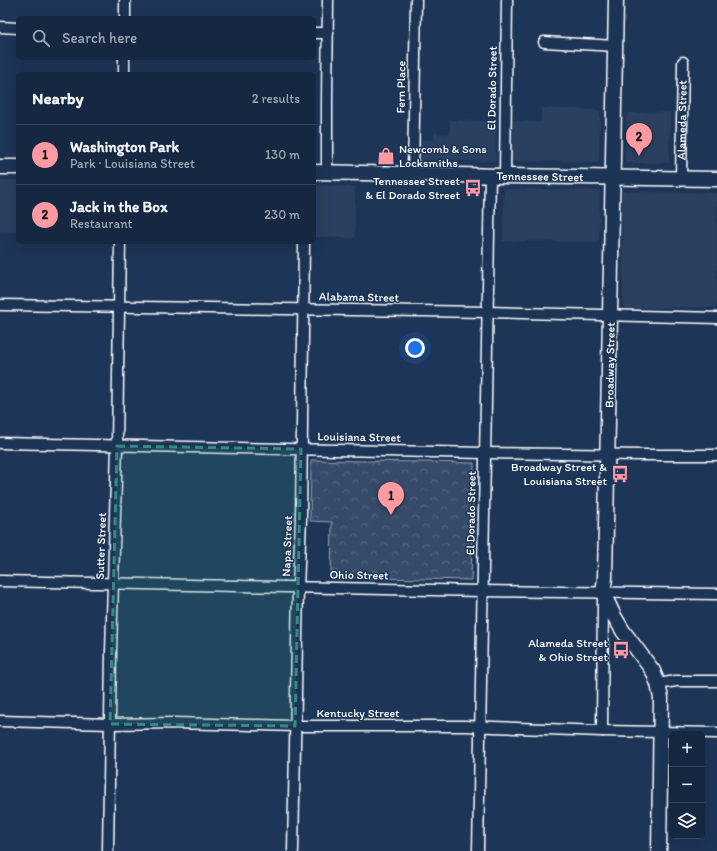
<!DOCTYPE html>
<html lang="en">
<head>
<meta charset="utf-8">
<style>
  body { margin:0; font-family:Itim,sans-serif; background:#1f3048; color:#f1f3f6 }
  .controls { position:absolute; right:12px; bottom:12px; display:grid; overflow:hidden; border-radius:6px; box-shadow:0 4px 16px #0002 }
  .controls button { width:36px; height:36px; display:grid; place-items:center; padding:0; border:0; border-bottom:1px solid #35445a; background:#162841; color:#f1f3f6; font:20px sans-serif }
  .you { position:absolute; left:415px; top:348px; width:14px; height:14px; margin:-10px; border:3px solid #fff; border-radius:50%; background:#1a73e8; box-shadow:0 0 0 6px #1a73e833 }
  .badge { display:grid; place-items:center; width:26px; height:26px; border-radius:50%; background:#ff9aa2; color:#111; font-size:13px; font-weight:700 }
  .pin { position:absolute; translate:-50% -33px; filter:drop-shadow(0 1px 2px #0008) }
  .pin::after { content:''; position:absolute; top:21px; width:14px; height:12px; background:inherit; clip-path:polygon(0 0,100% 0,50% 100%) }
  .list { margin:0; padding:0; list-style:none }
  h2 { display:flex; justify-content:space-between; align-items:center; height:52px; margin:0; padding:0 16px; font-size:17px }
  h2 small { font-size:13px; font-weight:400; color:#9ea6b1 }
  .list li { display:grid; grid-template-columns:26px 1fr auto; gap:12px; align-items:center; box-sizing:border-box; height:60px; padding:0 16px; border-top:1px solid #35445a }
  .list b { display:block; font-size:15px; white-space:nowrap }
  .list p { margin:0; font-size:13px; white-space:nowrap; color:#9ea6b1 }
  .list em { font-size:13px; font-style:normal; color:#9ea6b1 }
  .icon { flex:none; width:22px; height:22px; fill:none; stroke:currentColor; stroke-width:2; stroke-linecap:round; stroke-linejoin:round }
  .map { position:relative; flex:none; width:717px; height:851px; overflow:hidden }
  .search { position:absolute; background:#162841; box-shadow:0 4px 16px #0002; left:16px; top:16px; width:300px; height:44px; display:flex; align-items:center; gap:10px; box-sizing:border-box; padding:0 14px; border-radius:6px; color:#9ea6b1; font-size:15px }
  .panel { position:absolute; background:#162841; box-shadow:0 4px 16px #0002; left:16px; top:72px; width:300px; height:172px; border-radius:6px }
  .map>svg:first-child { display:block }
  .built { fill:#2a4161 }
  .forest { fill:url(#forest-crowns); stroke:#9aa5b4 }
  .lines { fill:none; stroke-linecap:round; stroke-linejoin:round }
  .street-casing { stroke:#fff; stroke-width:13 }
  .secondary-casing { stroke:#fff; stroke-width:17 }
  .street { stroke:#1d3557; stroke-width:10 }
  .secondary { stroke:#1d3557; stroke-width:14 }
  .marked { fill:#338b84; fill-opacity:0.2; stroke:#338b84; stroke-width:3; stroke-dasharray:8 5; stroke-linejoin:round }
  .labels { text-anchor:middle; dominant-baseline:central; stroke-width:3; stroke-linejoin:round; paint-order:stroke }
  .street-label { font-size:12px; fill:#fff; stroke:#1d3557 }
  .poi-label { font-size:12px; fill:#fff; stroke:#1d3557; text-anchor:end }
</style>
</head>
<body>
<div class="map">
<svg width="717" height="851" viewBox="0 0 717 851">
  <defs>
    <pattern id="forest-crowns" width="20" height="18" patternUnits="userSpaceOnUse"><rect width="20" height="18" fill="#364b69"/><path d="M2 6a3 3 0 1 1 6 0M12 15a3 3 0 1 1 6 0" fill="none" stroke="#546680"/></pattern>
  </defs>
  <rect width="100%" height="100%" fill="#1d3557"/>
  <filter id="ink" filterUnits="userSpaceOnUse"><feTurbulence type="fractalNoise" baseFrequency=".025" numOctaves="2"/><feDisplacementMap in="SourceGraphic" scale="8" xChannelSelector="R" yChannelSelector="G"/><feConvolveMatrix kernelMatrix="1 2 1 2 8 2 1 2 1" color-interpolation-filters="sRGB"/></filter>
  <g filter="url(#ink)">
    <g class="built">
      <path d="M541,108L600,110L599,160L598,162L511,161L507,156L508,120L541,122Z"/>
      <path d="M670,112L669,163H625L626,118L628,113Z"/>
      <path d="M450,120L496,121V161L421,160V140H434V133L450,134Z"/>
      <path d="M0,180H18V232L0,231Z"/>
      <path d="M314,185L355,187V238L314,237Z"/>
      <path d="M504,189L597,190L600,191V194L599,242L503,241Z"/>
      <path d="M622,191L717,193V307L626,308L623,306Z"/>
    </g>
    <path class="forest" d="M311,460L474,463L471,580L331,577L332,522L310,521Z"/>
    <g class="lines">
      <g class="street-casing">
        <g id="street">
          <path d="M125,18V0"/>
          <path d="M0,27L18,28"/>
          <path d="M314,33H328"/>
          <path d="M544,42L616,46"/>
          <path d="M124,74V58"/>
          <path d="M327,172V102L328,0"/>
          <path d="M413,174L416,0"/>
          <path d="M505,176L507,0"/>
          <path id="s1" d="M681,178L683,62"/>
          <path d="M0,305L488,312L717,318"/>
          <path d="M0,443L485,453L643,455H717"/>
          <path d="M0,581L482,591L717,594"/>
          <path d="M658,684L676,681H717"/>
          <path d="M0,721L110,724L174,723L295,726H464L602,731L717,733"/>
          <path d="M602,731L603,597"/>
          <path d="M108,851L111,652L117,446L120,242"/>
          <path d="M293,851L298,587L301,519L304,242"/>
          <path d="M478,851L490,176"/>
        </g>
      </g>
      <g class="secondary-casing">
        <g id="secondary">
          <path d="M616,0L605,578L603,593L614,616L623,631L653,671L658,684L661,698L659,851"/>
          <path d="M0,167H18"/>
          <path id="s2" d="M314,172L505,176L717,179"/>
        </g>
      </g>
      <use href="#street" class="street"/>
      <use href="#secondary" class="secondary"/>
    </g>
  </g>
  <path class="marked" d="M117,446L301,449L295,726L110,724Z"/>
  <defs>
    <g id="shop-bare" transform="scale(1.38)"><path d="M-5-2.5h2.3a2.7 3.5 0 0 1 5.4 0H5L5.5 6h-11ZM-1.5-2.5h3a1.5 2.3 0 0 0-3 0Z" fill="#ff9aa2" stroke="#1d3557" stroke-width="2.5" paint-order="stroke"/></g>
    <g id="bus-bare" transform="scale(1.38)"><path d="M-5-6H5V4H4V6H2V4H-2V6H-4V4H-5ZM-3.5-4V0h7V-4ZM-3.5 1.2v1.5H-2V1.2ZM2 1.2v1.5H3.5V1.2Z" fill="#ff9aa2" stroke="#1d3557" stroke-width="2.5" paint-order="stroke"/></g>
  </defs>
  <g fill-rule="evenodd">
    <use href="#shop-bare" x="386" y="156"/>
    <use href="#bus-bare" x="473" y="188"/>
    <use href="#bus-bare" x="620" y="474"/>
    <use href="#bus-bare" x="621" y="650"/>
  </g>
  <g class="labels">
    <g class="street-label">
      <text transform="translate(401 87) rotate(-89)">Fern Place</text>
      <text transform="translate(492 88) rotate(-89)">El Dorado Street</text>
      <text stroke="none"><textPath href="#s1" startOffset="58">Alameda Street</textPath></text>
      <text stroke="none"><textPath href="#s2" startOffset="226">Tennessee Street</textPath></text>
      <text transform="translate(359 297) rotate(1)">Alabama Street</text>
      <text transform="translate(610 365) rotate(-89)">Broadway Street</text>
      <text transform="translate(359 437) rotate(1)">Louisiana Street</text>
      <text transform="translate(471 513) rotate(-89)">El Dorado Street</text>
      <text transform="translate(101 546) rotate(-88)">Sutter Street</text>
      <text transform="translate(287 546) rotate(-88)">Napa Street</text>
      <text transform="translate(359 575) rotate(1)">Ohio Street</text>
      <text x="358" y="713">Kentucky Street</text>
    </g>
    <g class="poi-label">
      <text x="399" y="149" text-anchor="start">Newcomb &amp; Sons<tspan x="399" dy="14">Locksmiths</tspan></text>
      <text x="460" y="181">Tennessee Street<tspan x="460" dy="14">&amp; El Dorado Street</tspan></text>
      <text x="607" y="467">Broadway Street &amp;<tspan x="607" dy="14">Louisiana Street</tspan></text>
      <text x="608" y="643">Alameda Street<tspan x="608" dy="14">&amp; Ohio Street</tspan></text>
    </g>
  </g>
</svg>
<div class="controls">
<button>+</button>
<button>−</button>
<button><svg class="icon" aria-label="layers" viewBox="0 0 24 24"><path d="M12 4l9 5-9 5-9-5zM3 14l9 5 9-5"/></svg></button>
</div>
<div class="you"></div>
<div class="pin badge" style="left:391px;top:515px">1</div>
<div class="pin badge" style="left:639px;top:156px">2</div>
<div class="search"><svg class="icon" aria-label="search" viewBox="0 0 24 24"><circle cx="10" cy="10" r="6"/><path d="M15 15l6 6"/></svg>Search here</div>
<section class="panel">
<h2>Nearby<small>2 results</small></h2>
<ul class="list">
<li><span class="badge">1</span><div><b>Washington Park</b><p>Park · Louisiana Street</p></div><em>130 m</em></li>
<li><span class="badge">2</span><div><b>Jack in the Box</b><p>Restaurant</p></div><em>230 m</em></li>
</ul>
</section>
</div>
</body>
</html>
